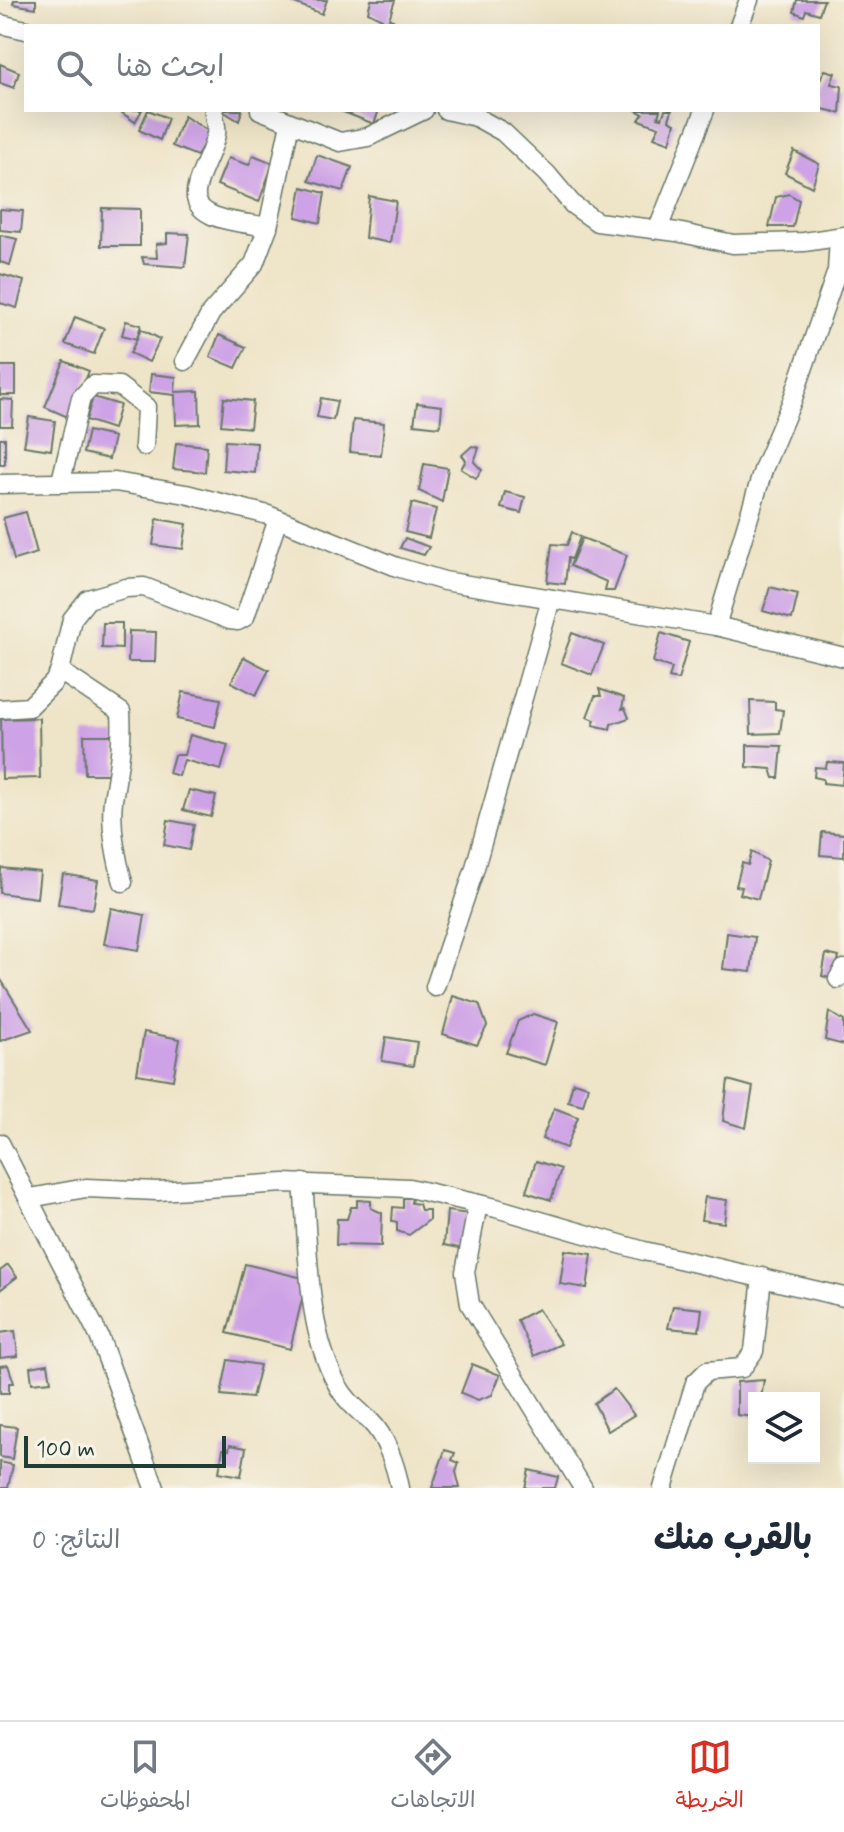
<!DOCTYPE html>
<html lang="ar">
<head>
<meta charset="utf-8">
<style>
  body { margin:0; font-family:Mynerve,"Playpen Sans Arabic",sans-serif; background:#f2f2f3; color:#1f2937; direction:rtl }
  .controls { position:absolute; right:24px; bottom:24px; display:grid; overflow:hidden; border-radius:0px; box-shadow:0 8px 32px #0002 }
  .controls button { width:72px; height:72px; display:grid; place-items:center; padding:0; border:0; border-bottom:2px solid #e0e1e3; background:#fff; color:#1f2937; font:40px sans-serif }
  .scale { position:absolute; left:24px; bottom:20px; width:202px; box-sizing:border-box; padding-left:8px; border:4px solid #1f3d34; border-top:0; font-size:22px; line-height:28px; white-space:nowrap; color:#1f3d34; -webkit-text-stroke:6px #f7f3e8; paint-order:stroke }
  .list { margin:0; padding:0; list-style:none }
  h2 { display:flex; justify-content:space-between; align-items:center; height:104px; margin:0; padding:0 32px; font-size:34px }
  h2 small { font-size:26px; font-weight:400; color:#747a83 }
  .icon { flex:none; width:44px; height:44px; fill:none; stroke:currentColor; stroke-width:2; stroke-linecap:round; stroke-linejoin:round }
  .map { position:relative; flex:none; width:844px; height:1488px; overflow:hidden; direction:ltr }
  .search { position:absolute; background:#fff; box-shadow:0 8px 32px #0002; left:24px; right:24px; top:24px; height:88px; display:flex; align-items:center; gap:20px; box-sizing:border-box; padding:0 28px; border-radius:0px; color:#747a83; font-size:30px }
  .sheet { height:232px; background:#fff }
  nav { display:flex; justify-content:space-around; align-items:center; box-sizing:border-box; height:112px; border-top:2px solid #e0e1e3; background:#fff; font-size:22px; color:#747a83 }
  nav a { display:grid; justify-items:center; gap:4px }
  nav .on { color:#d93025 }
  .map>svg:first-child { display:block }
  .building { fill:#cea2e6 }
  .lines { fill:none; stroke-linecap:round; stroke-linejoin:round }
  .minor-casing { stroke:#677767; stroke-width:21 }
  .minor { stroke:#fff; stroke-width:18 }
</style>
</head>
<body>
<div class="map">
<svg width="844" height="1488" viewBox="0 0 844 1488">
  <rect width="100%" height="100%" fill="#f7f3e8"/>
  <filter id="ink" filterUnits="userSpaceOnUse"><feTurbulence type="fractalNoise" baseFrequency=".0125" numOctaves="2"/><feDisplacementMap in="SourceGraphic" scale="16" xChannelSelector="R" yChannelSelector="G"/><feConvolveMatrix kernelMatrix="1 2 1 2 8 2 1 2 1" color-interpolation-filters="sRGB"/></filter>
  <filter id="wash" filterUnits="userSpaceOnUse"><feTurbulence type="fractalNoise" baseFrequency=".006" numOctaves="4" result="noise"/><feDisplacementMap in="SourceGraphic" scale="32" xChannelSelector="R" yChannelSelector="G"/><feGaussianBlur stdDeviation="1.8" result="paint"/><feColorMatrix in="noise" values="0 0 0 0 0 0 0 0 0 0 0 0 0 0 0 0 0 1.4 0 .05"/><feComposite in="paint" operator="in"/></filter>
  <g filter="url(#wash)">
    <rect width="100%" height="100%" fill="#eee4c7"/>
    <g id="blocks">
      <g class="building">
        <path d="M14,0H36V8L13,4Z"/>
        <path d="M287,0H327L322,14Z"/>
        <path d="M371,0H395L389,19L393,20L391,26H381L382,19L368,12Z"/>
        <path d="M797,0H824L819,14L806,10L804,16L794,12Z"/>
        <path d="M0,64L19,72L14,88L0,83Z"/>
        <path d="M825,70L835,73L831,84L842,86L840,113L818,108V83Z"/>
        <path d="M118,110H142L135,122Z"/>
        <path d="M148,110L168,118L160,140L139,130Z"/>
        <path d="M221,110H242L239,121Z"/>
        <path d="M338,110H379L374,124Z"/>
        <path d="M636,110H660L658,117L662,118L665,110H672L669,120L675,123L670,143L654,137L659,127L639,120L643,114Z"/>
        <path d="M184,116L210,132L197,156L172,146Z"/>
        <path d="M794,151L819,164L812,187L785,173Z"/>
        <path d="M253,155L273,163L259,202L217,185L228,158L249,165Z"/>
        <path d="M317,155L352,167L343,191L309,181Z"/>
        <path d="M302,187L325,193L320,223L296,217Z"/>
        <path d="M789,194L799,200L793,227H769L776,197Z"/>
        <path d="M369,196L396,201L390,243L365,238Z"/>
        <path d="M102,208L140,209V246H101Z"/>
        <path d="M0,209L23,211L21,232L0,230Z"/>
        <path d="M167,233L189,234L185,267L144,264L142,257L157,258L156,244L167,243Z"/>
        <path d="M0,235L17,239L10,265L0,262Z"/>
        <path d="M0,274L24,281L17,308L0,303Z"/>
        <path d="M75,317L104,328L94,354L65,344Z"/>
        <path d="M126,321L141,325L137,338L141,329L160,339L149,362L130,353L137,339L122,335Z"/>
        <path d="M219,335L246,347L236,368L210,357Z"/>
        <path d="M64,361L89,371L70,418L45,407Z"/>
        <rect x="0" y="366" width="16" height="29"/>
        <path d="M151,374L176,377L175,392L199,391L200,424L176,425L175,395L149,392Z"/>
        <path d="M93,397L120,405L113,429L86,420Z"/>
        <path d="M224,398L253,401L250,428L221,425Z"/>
        <path d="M321,398L337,401L333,420L317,417Z"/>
        <path d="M0,399L13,400L12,426H0Z"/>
        <path d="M417,403L442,406L440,427L414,424Z"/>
        <path d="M29,417L55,421L51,450L24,446Z"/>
        <path d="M353,420L384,423L381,455L350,452Z"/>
        <path d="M88,431L114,437L109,459L83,453Z"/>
        <rect x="0" y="438" width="5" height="26"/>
        <path d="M225,441L257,443L255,473L223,470Z"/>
        <path d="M176,443L207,446L205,472L173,469Z"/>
        <path d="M472,446L479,448L474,462L482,470L476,478L461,469L466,460L462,455Z"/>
        <path d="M424,464L448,468L442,502L419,491Z"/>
        <path d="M505,492L525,497L521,513L501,508Z"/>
        <path d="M412,503L436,509L429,538L405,532Z"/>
        <path d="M26,512L37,553L14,560L3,518Z"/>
        <path d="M157,519L187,524L183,549L153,545Z"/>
        <path d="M572,532L580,537L572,559L568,558L565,584L547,582L552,544L567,545Z"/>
        <path d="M405,538L429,547L424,555L400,548Z"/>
        <path d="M582,538L627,555L614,591H605L607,582L570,566Z"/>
        <path d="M770,587L798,594L792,619L763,611Z"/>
        <path d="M103,623H122V649L102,648Z"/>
        <path d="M129,631L156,632L155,662H128Z"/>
        <path d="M572,633L604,645L592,675L561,663Z"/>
        <path d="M661,633L689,642L678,680L669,678L672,668L653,662Z"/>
        <path d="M244,657L269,670L256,695L231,682Z"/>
        <path d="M599,689L624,698L622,709L625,708L629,718L611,724L610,729L593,725L595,720L587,717L595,696H601Z"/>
        <path d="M183,692L221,699L215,727L177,719Z"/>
        <path d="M750,701L775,702V709L783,710L780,733L751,734Z"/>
        <path d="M39,718L40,778L2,779L1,719Z"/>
        <path d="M84,735H116L117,774H85Z"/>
        <path d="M190,735L228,745L221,770L184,760L179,776L169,773L174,755H184Z"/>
        <path d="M747,745L782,746L779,778H774L771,769L747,767Z"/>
        <path d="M827,762L844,763L842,785L823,783V779L814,777L815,767L826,768Z"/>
        <path d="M189,790L216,796L211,817L183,810Z"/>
        <path d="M168,820L194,825L189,850L164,845Z"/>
        <path d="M822,832L844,834V857L820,855Z"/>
        <path d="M752,852L768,861L758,899L740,894L742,887L736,886L742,863L748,865Z"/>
        <path d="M1,868L40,872L37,898L0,893Z"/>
        <path d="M63,874L98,880L93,909L58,904Z"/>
        <path d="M111,908L145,915L139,950L104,944Z"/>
        <path d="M727,933L755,937L751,972L723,969Z"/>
        <path d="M826,954L839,957L833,979L822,976Z"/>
        <path d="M0,978L32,1030L0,1041Z"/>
        <path d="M453,996L479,1004L487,1026L477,1045L443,1034Z"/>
        <path d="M829,1012L844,1021V1045L825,1040Z"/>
        <path d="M533,1014L558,1022L545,1065L506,1053L518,1021Z"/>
        <path d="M144,1032L180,1039L173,1080L137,1074Z"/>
        <path d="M386,1037L417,1042L413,1066L382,1061Z"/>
        <path d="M728,1080L753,1087L746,1128L723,1121Z"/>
        <path d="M573,1082L588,1086L583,1105L568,1101Z"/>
        <path d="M554,1108L578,1117L566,1148L542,1139Z"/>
        <path d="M536,1161L561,1169L551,1200L526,1192Z"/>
        <path d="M705,1197L727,1200L724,1223L701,1220Z"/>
        <path d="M403,1198H412L411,1203L419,1204L421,1210H429V1220L409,1235L397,1231V1222L392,1221L393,1207L403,1208Z"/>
        <path d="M357,1200L371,1201V1208L382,1213L381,1246L336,1245L337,1219H347L351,1207H357Z"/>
        <path d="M447,1211L469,1214L464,1249L444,1245Z"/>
        <path d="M565,1250L592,1254L587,1288L560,1284Z"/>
        <path d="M245,1264L307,1279L290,1349L227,1333Z"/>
        <path d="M8,1265L17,1277L0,1290V1271Z"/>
        <path d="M673,1306L702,1309L699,1331L668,1328Z"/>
        <path d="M538,1309L561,1344L534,1356L517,1320Z"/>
        <path d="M15,1331L18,1356L0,1358V1333Z"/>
        <path d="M228,1360L260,1365L252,1398L221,1395Z"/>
        <path d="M48,1364L51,1381L32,1383L30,1367Z"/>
        <path d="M472,1364L500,1375L492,1395L478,1400L461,1393Z"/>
        <path d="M8,1365L14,1383H9V1393H0V1366Z"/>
        <path d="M764,1380L761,1398H754V1417L737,1415V1382Z"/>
        <path d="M614,1389L634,1415L608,1431L594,1403Z"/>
        <path d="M0,1425L17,1427L12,1459L0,1457Z"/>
        <path d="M230,1445L246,1448L241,1476L219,1472L223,1449L229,1450Z"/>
        <path d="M445,1450L455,1453L452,1460L459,1463L456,1472L460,1488H432Z"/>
        <path d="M0,1462L13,1465L8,1488H0Z"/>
        <path d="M529,1470L558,1477L555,1488H525Z"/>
      </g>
    </g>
  </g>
  <g filter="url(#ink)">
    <use href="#blocks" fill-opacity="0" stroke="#677767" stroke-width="2"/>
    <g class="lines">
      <g class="minor-casing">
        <g id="minor">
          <path d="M0,24L26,30"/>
          <path d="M739,26L749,0"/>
          <path d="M214,110C213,118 218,127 216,134C213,152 201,169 197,187C187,222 245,222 268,227"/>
          <path d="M260,110L340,142L368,137L424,110"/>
          <path d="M446,110L476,117L503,132L547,174L573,205L597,222L677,232L733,244L804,242L844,236"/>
          <path d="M658,229L705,110"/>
          <path d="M185,361L211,313L254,264L268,227L290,123"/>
          <path d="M61,481L81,398L93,385L119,386L146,407L144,446"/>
          <path d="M0,484L115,482L186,494L268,515L397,567L444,581L716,626L844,657"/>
          <path d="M716,626L764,467L792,401L837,271L839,238"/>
          <path d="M60,671L121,712C123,746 118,768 113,800C110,827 116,857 123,882"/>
          <path d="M0,709L29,707L54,682L60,671L72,619L88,599L126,588L144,587L230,620L238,621L245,617L278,519"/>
          <path d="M838,979L844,969"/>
          <path d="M435,987L474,871L551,599"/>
          <path d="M0,1143L99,1336L155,1488"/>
          <path d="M303,1183C309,1248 305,1326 337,1384C345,1400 357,1409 370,1421C386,1436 396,1467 400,1488"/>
          <path d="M30,1198L86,1188L158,1191L284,1183L409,1188L496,1208L644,1251L844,1297"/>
          <path d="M478,1204L465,1272L470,1304L583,1488"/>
          <path d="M663,1488L695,1383L707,1371L742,1368L754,1351L762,1277"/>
        </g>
      </g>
      <use href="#minor" class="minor"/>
    </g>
  </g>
</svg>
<div class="controls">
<button><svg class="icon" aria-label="layers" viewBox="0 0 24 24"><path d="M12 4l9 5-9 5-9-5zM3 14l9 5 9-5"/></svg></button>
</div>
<div class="scale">100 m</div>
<div class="search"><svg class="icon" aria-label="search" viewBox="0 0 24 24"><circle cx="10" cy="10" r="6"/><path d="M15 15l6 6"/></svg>ابحث هنا</div>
</div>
<section class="sheet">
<h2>بالقرب منك<small>النتائج: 0</small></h2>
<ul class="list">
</ul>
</section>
<nav>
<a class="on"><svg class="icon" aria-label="map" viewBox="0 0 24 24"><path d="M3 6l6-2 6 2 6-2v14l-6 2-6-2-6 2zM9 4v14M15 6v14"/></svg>الخريطة</a>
<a><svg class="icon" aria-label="directions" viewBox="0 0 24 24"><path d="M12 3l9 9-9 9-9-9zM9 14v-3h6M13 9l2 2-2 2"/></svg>الاتجاهات</a>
<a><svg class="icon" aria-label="saved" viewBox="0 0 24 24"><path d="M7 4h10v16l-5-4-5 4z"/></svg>المحفوظات</a>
</nav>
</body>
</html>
